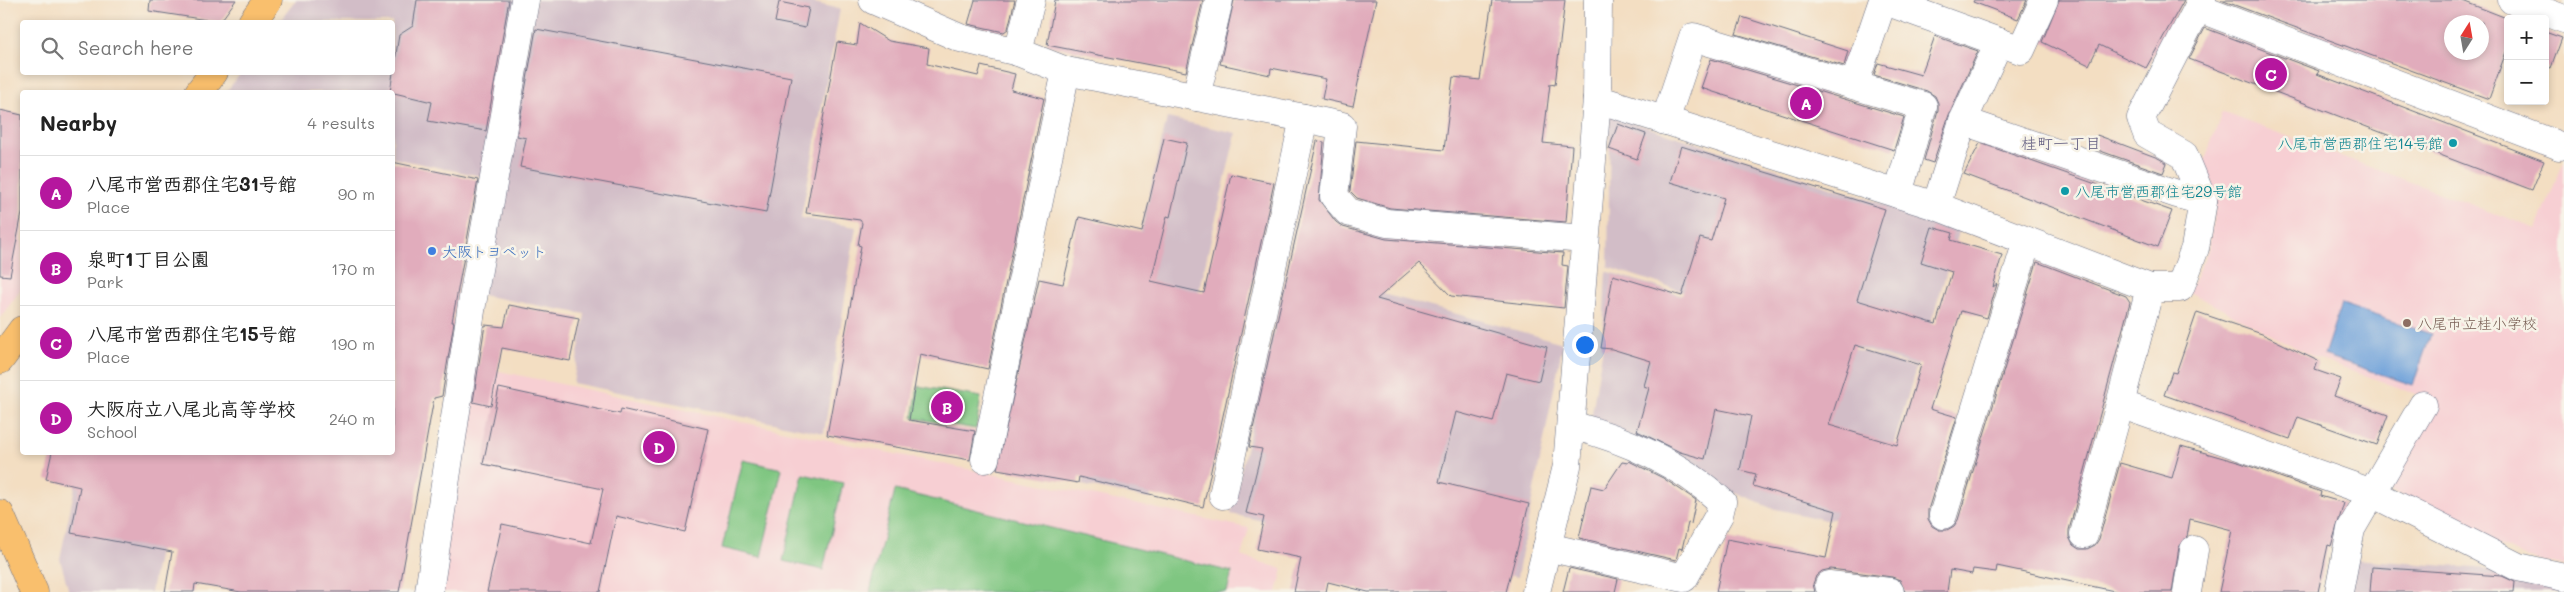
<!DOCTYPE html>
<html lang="en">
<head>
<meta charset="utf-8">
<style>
  body { margin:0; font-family:Mali,"Klee One",sans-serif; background:#f6f6f6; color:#222 }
  .controls { position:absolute; right:15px; top:15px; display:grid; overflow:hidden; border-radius:5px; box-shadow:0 2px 8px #0003 }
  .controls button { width:45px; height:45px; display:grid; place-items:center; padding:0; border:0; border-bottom:1px solid #e0e0e0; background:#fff; color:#222; font:25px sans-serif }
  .compass { position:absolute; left:2444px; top:15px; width:45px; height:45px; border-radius:50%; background:#fff; box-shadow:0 2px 8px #0003; rotate:11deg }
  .you { position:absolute; left:1584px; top:344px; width:18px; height:18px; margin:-12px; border:4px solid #fff; border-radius:50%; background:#1a73e8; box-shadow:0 0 0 8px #1a73e833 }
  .badge { display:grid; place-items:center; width:32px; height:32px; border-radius:50%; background:#b5179e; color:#fff; font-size:16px; font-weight:700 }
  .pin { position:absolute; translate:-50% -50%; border:2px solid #fff; box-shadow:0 1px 5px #0006 }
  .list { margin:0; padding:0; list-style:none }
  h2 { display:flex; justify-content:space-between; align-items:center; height:65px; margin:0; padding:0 20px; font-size:21px }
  h2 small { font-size:16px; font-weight:400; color:#767676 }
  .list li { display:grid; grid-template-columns:32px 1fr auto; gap:15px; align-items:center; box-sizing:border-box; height:75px; padding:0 20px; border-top:1px solid #e0e0e0 }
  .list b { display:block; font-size:19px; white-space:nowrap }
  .list p { margin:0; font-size:16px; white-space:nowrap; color:#767676 }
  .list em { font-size:16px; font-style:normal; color:#767676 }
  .icon { flex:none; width:28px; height:28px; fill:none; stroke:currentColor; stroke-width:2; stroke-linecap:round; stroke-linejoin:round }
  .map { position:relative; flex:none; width:2564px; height:592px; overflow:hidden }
  .search { position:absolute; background:#fff; box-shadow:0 2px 8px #0003; left:20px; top:20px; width:375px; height:55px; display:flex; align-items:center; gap:12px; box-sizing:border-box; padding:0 18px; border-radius:5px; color:#767676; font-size:19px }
  .panel { position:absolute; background:#fff; box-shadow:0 2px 8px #0003; left:20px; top:90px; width:375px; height:365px; border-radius:5px }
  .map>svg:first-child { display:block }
  .built { fill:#f7cfd3 }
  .industrial { fill:#d2bdc7 }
  .green { fill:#7fc681; stroke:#4d7a70 }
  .water { fill:#6fa2da; stroke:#45689c }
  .building { fill:#e1acbc; fill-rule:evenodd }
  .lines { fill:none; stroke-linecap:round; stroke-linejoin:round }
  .minor-casing { stroke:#676c81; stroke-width:29 }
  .major-casing { stroke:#676c81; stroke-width:29 }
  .minor { stroke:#fff; stroke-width:28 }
  .major { stroke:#f9bf6d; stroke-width:28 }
  .culture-dot { fill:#0f9aa8; stroke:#f7f3e8; stroke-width:2 }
  .shop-dot { fill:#3f7fe0; stroke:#f7f3e8; stroke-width:2 }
  .education-dot { fill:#8d6e63; stroke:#f7f3e8; stroke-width:2 }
  .labels { text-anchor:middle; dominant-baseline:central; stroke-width:5; stroke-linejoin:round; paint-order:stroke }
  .culture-label { font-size:15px; fill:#0d838f; stroke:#f7f3e8; text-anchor:end }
  .shop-label { font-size:15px; fill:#366cbe; stroke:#f7f3e8; text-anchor:start }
  .education-label { font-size:15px; fill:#785e54; stroke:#f7f3e8; text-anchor:start }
  .neighbourhood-label { font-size:16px; fill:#605b7f; stroke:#f7f3e8 }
</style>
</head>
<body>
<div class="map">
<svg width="2564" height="592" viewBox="0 0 2564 592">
  <rect width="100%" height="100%" fill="#f7f3e8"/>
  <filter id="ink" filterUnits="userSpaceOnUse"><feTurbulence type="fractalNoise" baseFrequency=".02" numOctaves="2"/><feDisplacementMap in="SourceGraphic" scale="10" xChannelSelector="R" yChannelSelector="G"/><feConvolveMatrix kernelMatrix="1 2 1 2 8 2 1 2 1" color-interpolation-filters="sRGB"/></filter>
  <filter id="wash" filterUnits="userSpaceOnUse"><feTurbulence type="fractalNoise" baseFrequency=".0096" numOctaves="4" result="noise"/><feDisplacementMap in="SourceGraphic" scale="20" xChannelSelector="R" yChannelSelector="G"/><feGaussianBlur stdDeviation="1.12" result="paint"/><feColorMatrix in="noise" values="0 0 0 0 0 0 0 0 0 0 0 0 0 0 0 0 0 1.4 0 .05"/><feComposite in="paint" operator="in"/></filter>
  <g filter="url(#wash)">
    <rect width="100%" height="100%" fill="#f3dec2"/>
    <g class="built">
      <path d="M2222,112L2537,229L2564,161V567L2522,556L2390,490L2435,401L2310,355L2189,292L2208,250L2217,197L2204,162Z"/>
      <path d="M0,212L22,218V288L0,318Z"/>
      <path d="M470,365L1249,528L1241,556L1283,569L1277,592H437Z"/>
    </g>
    <g class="industrial">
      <path d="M296,0H520L490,178L393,158L392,92H226L241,73L392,72V22H279Z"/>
      <path d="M536,0H802L840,9L801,218L856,227L824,433L573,383L585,314L481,295Z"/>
      <path d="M1610,115L1960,229L1917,367L1608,267Z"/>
      <path d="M1167,118L1236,133L1150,499L1082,485Z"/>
      <path d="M1288,268L1563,343L1517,577L1231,514Z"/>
      <path d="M1606,271L1916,368L1874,512L1826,520L1771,508L1733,492L1591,420L1602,352Z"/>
      <path d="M82,453H178L151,592H69L60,559Z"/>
      <path d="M2354,559L2514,571L2564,585V592H2349Z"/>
    </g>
    <g class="green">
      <path d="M918,386L981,397L976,429L913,418Z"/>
      <path d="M743,460L782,469L761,557L722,548Z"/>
      <path d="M803,474L843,483L823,570L783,561Z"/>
      <path d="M895,490L1232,572L1227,592H870Z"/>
    </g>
    <path class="water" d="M2341,304L2431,334L2413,385L2324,355Z"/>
    <g id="blocks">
      <g class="building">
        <path d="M150,0H236L220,22L149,11Z"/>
        <path d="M417,0H509L486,131L428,121L432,102L390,92L399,35L413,26Z"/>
        <path d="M975,0H1015L1008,29L1004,32L968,24Z"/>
        <path d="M1055,0H1203L1186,72L1047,45Z"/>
        <path d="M1234,0H1376L1353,106L1322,99L1326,79L1271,68L1270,75L1220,64Z"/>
        <path d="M1492,0H1565L1555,85L1550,84L1543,143L1572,146L1566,222L1390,208L1357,198L1350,191L1356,141L1444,150L1453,77L1480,80Z"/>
        <path d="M1974,0H2027L2018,19L1973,2Z"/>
        <path d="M2059,0H2184L2146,68L2099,45L2089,65L2042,42Z"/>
        <path d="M2221,0H2460L2509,19L2508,52H2506L2489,99ZM2452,22H2482V52H2452Z"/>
        <path d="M779,2L809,8L805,28L775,22Z"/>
        <path d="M1742,17L1848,51L1844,66L1736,34Z"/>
        <path d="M860,23L889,41L929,48L927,64L978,76L981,66L1015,74L1011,90L1044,98L988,369L920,354L909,420L975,431L970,460L827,435L861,246L858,245L862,223L860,220L806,213L837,42L857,45Z"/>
        <path d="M2205,28L2319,71L2317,74L2544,161L2532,190L2189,59Z"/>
        <path d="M536,29L791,77L766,213L520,167L526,138L517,136Z"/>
        <path d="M2545,32L2562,38L2551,68L2545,66Z"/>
        <path d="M1935,36L1978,51L1949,115L1933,163L1924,160L1938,110V103L1935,96L1927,91L1874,75L1878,63L1921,75Z"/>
        <path d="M1711,59L1904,117L1894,150L1701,88Z"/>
        <path d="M0,110L22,115V213L10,276L0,275Z"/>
        <path d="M1618,124L1646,134L1637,159L1609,149Z"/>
        <path d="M2097,135L2158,158L2167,163L2163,173L2092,148Z"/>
        <path d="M1164,138L1187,143L1170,217L1167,216L1151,281L1204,293L1231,174L1274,183L1203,507L1079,477L1078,483L997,469L1039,279L1063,284L1079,217L1142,232Z"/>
        <path d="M1317,141L1324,142L1319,200L1336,222L1343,227L1386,239L1563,253L1562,265L1568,266L1564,308L1451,296L1419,263L1377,299L1547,347L1539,381L1506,373L1493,422L1456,412L1439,482L1529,504L1506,592H1368L1328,582L1326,592H1294L1301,558L1257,549L1264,517L1246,513L1262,449L1249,447Z"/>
        <path d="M1980,143L2172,211L2158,247L1964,174Z"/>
        <path d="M1681,146L1885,209L1857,300L1936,324L1952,272L1921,262L1932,227L1953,233L1951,240L2002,255L1993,287L1997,284L1987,318L1961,311L1930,409L1957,417L1928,510V519L1932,526L1939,530H1947L1954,526L1958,520L2037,262L2126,296L2130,302L2069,530V537L2073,545L2079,549H2087L2095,545L2099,539L2120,463L2172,478L2181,446L2241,463L2321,492L2320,496L2344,503L2331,546L2328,545L2318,592H2219L2232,530L2190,519L2187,537L2179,547L2172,592H2119L1997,566L1996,572L1973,569L1972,574L1950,570L1947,592H1905L1900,580L1892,577L1831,569L1822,571L1816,576L1813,584L1815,592H1716L1727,539L1826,558L1836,511L1753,486L1756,474L1740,470L1751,416L1716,409L1705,459L1680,452L1637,431L1649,388L1644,386L1651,361L1612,349L1601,348L1613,275L1682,296L1700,238L1711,241L1724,198L1670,182ZM1855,345L1921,365L1897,445L1829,425Z"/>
        <path d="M392,162L478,180L452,322H454L442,396L434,398L399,592H241L195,584L194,592H165L172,552L71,533L80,487L46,479L52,452H392Z"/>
        <path d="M509,305L579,318L570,361L502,348L491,406L473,402L485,325L504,327Z"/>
        <path d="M2197,312L2262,334L2318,361L2315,370L2341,379L2334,396L2388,415L2377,445L2298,417L2290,439L2164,395L2172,372L2176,373Z"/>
        <path d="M499,388L620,414L621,409L708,429L685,532L616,516L600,592H487L502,524L591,543L603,489L483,464Z"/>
        <path d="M1629,461L1663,478L1696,500L1691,524L1688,523L1682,549L1679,548L1676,560L1579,538L1591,486L1604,489L1622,462L1628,463Z"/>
        <path d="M2372,567L2502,576L2515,582L2514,592H2370Z"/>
        <path d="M1569,568L1618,579L1615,592H1563Z"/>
      </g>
    </g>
  </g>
  <g filter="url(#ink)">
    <use href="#blocks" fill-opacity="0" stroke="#676c81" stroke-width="1"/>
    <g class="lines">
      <g class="minor-casing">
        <g id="minor">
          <path d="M873,0L960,38L1018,52L1066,71L1304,118L1223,495"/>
          <path d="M2512,0L2564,19"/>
          <path d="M2198,8L2560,146"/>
          <path d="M1018,52L1031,0"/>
          <path d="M1854,85L1883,0L2021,50L2044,0"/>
          <path d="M1196,97L1219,0"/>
          <path d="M1597,99L1936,206L2150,288L2120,404L2372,493L2518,567L2564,577"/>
          <path d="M1304,118L1342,126L1334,196L1348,212L1387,223L1585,239"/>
          <path d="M1665,121L1693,37L1923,106L1898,194"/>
          <path d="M1963,121L1999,42"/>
          <path d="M1936,206L1963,121L2177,194L2203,201"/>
          <path d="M2150,288H2180L2195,248L2203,201L2184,155L2147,134L2141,118L2202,0"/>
          <path d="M985,459L1066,71"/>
          <path d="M1943,515L2027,241"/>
          <path d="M2084,534L2120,404"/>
          <path d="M1547,547L1684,578L1719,515L1722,502C1681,464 1625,439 1571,425"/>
          <path d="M1829,585L1890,592"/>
          <path d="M429,592L472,304L525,0"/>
          <path d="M1536,592L1567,466L1597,99L1598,0"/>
          <path d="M2187,592L2194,550"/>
          <path d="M2339,592L2351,529L2423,405"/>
        </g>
      </g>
      <g class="major-casing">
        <g id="major">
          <path d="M252,22L268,0"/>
          <path d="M199,92L214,72"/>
          <path d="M0,360L22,330"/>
          <path d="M0,514L34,592"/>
        </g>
      </g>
      <use href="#minor" class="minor"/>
      <use href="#major" class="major"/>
    </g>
  </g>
  <g class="culture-dot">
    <circle cx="2453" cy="143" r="5"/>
    <circle cx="2065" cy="191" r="5"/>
  </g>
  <circle class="shop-dot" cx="432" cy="251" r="5"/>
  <circle class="education-dot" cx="2407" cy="323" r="5"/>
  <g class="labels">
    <g class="culture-label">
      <text x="2443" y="143">八尾市営西郡住宅14号館</text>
      <text x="2075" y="191" text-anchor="start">八尾市営西郡住宅29号館</text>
    </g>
    <g class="shop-label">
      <text x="442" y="251">大阪トヨペット</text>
    </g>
    <g class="education-label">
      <text x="2417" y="323">八尾市立桂小学校</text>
    </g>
    <g class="neighbourhood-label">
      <text x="2061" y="142">桂町一丁目</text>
    </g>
  </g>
</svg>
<div class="controls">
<button>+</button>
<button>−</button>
</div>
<svg class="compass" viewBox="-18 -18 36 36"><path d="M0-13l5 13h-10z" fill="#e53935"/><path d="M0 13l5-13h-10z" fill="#767676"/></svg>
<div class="you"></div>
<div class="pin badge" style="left:1806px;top:103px">A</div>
<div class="pin badge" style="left:947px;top:407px">B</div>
<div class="pin badge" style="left:2271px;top:74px">C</div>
<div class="pin badge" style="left:659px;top:447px">D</div>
<div class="search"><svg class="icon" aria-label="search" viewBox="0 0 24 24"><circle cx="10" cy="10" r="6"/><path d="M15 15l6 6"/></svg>Search here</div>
<section class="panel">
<h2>Nearby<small>4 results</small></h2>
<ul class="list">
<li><span class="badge">A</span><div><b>八尾市営西郡住宅31号館</b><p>Place</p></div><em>90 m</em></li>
<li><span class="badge">B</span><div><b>泉町1丁目公園</b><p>Park</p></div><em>170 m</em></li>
<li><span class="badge">C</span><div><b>八尾市営西郡住宅15号館</b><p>Place</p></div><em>190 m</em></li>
<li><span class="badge">D</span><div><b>大阪府立八尾北高等学校</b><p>School</p></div><em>240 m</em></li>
</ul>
</section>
</div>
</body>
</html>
